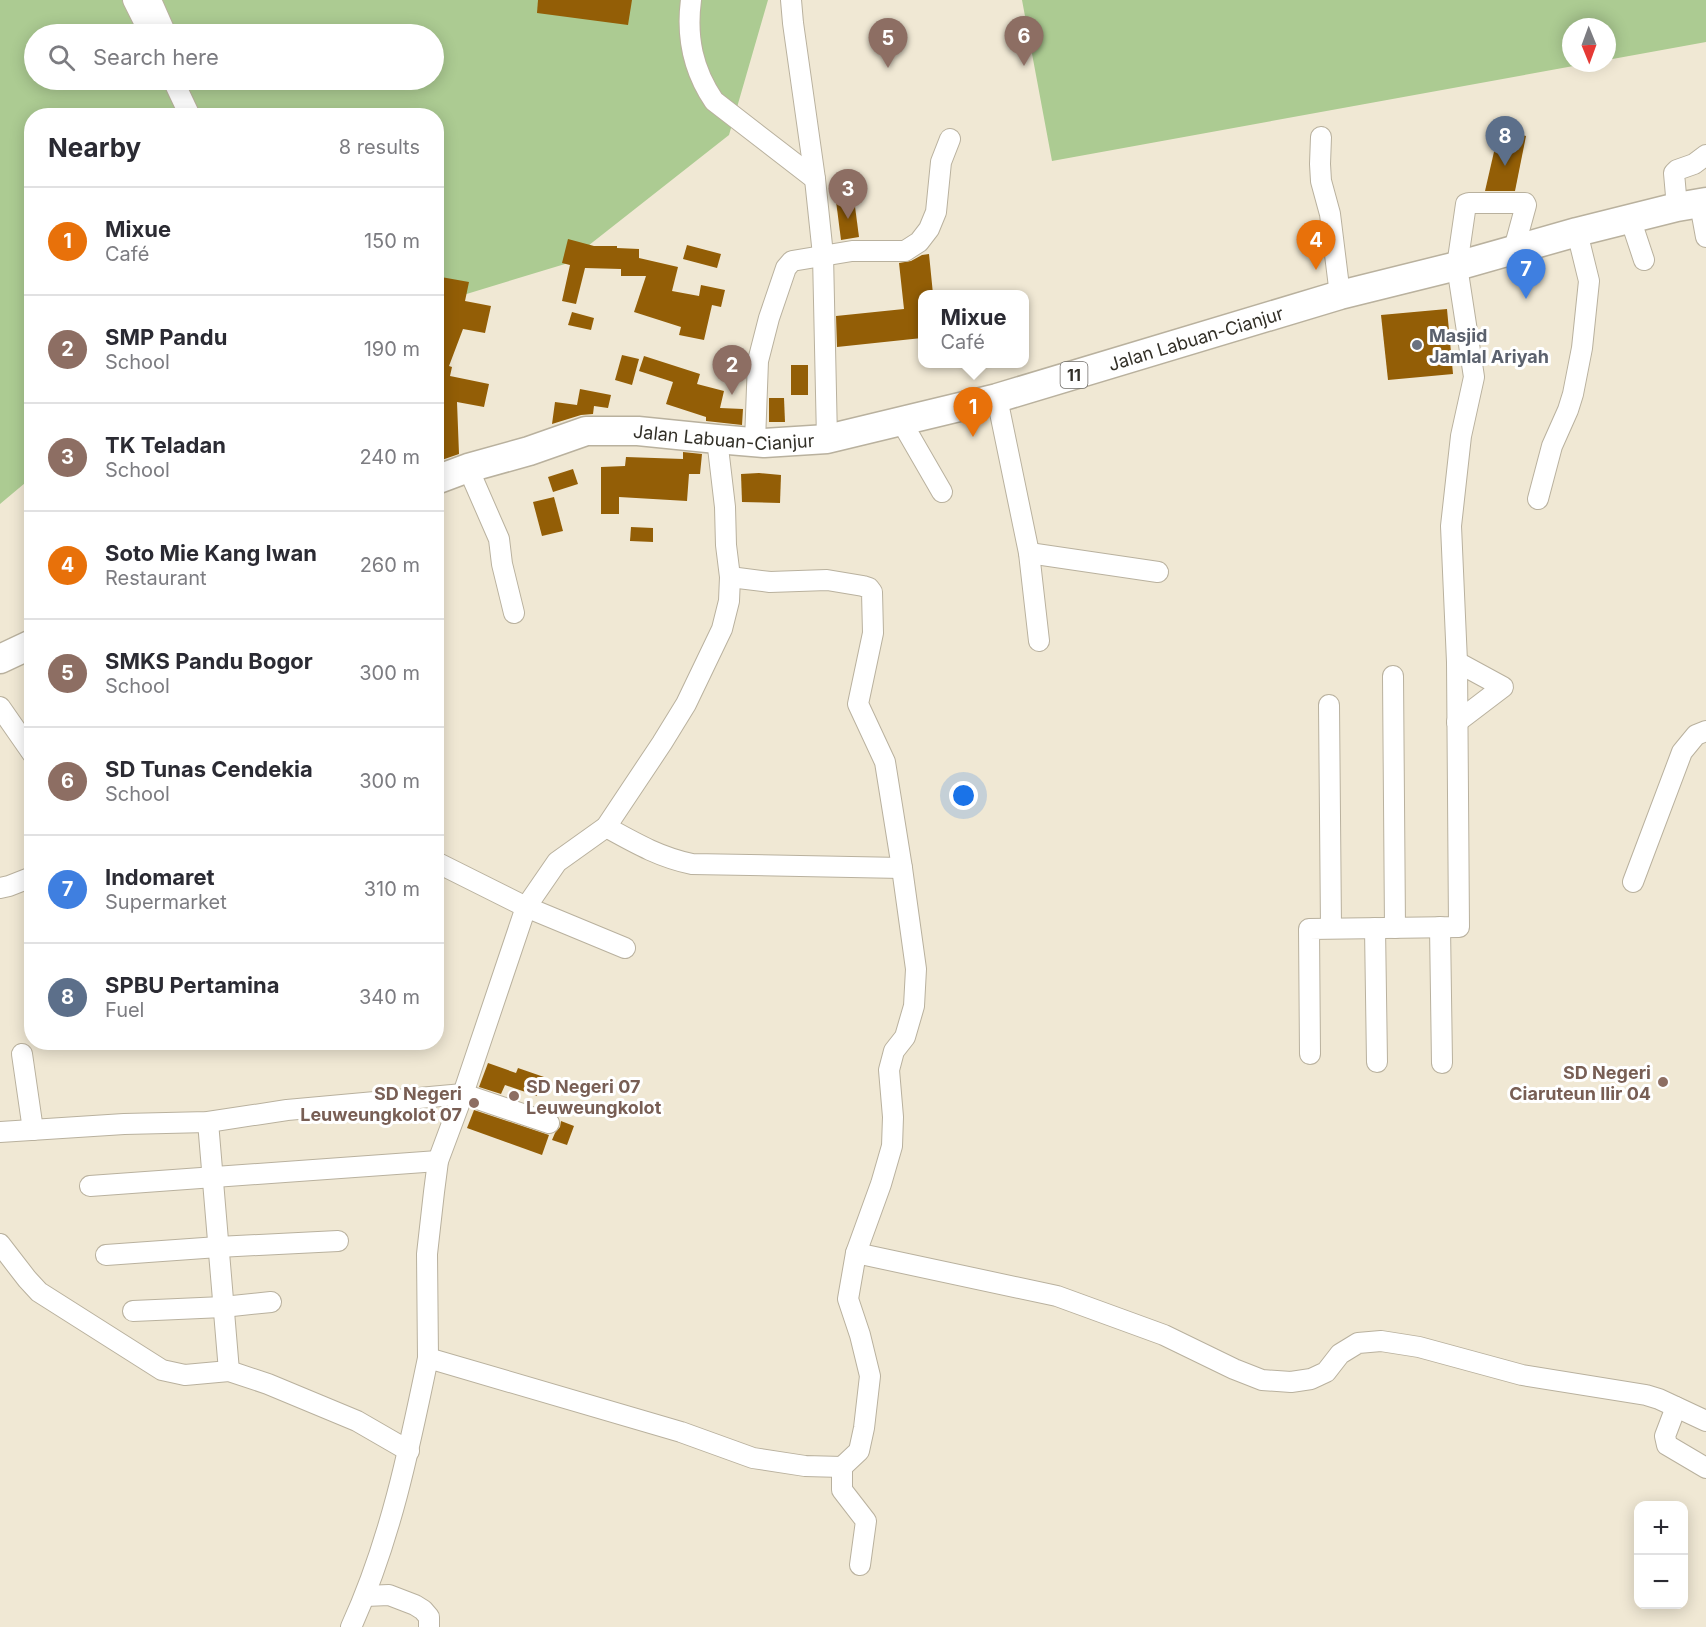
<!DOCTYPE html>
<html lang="en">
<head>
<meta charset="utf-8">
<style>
  body { margin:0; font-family:Inter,sans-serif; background:#f2f2f3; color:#2b2b33 }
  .controls { position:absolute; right:18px; bottom:18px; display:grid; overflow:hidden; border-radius:12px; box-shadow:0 3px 15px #0003 }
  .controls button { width:54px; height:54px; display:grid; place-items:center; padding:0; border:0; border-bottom:2px solid #e1e1e2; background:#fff; color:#2b2b33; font:30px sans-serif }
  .compass { position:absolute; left:1562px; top:18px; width:54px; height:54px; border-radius:50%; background:#fff; box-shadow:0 3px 15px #0003; rotate:179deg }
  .you { position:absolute; left:964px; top:796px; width:21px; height:21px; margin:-15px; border:4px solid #fff; border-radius:50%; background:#1a73e8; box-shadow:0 0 0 9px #1a73e833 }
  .badge { display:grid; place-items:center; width:39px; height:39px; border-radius:50%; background:#1f5bc8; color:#fff; font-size:20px; font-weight:700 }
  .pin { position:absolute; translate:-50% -50px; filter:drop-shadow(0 2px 3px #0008) }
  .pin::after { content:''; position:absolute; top:32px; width:21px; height:18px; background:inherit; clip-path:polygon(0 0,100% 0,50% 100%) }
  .popup { position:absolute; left:918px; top:290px; width:111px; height:78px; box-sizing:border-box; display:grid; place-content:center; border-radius:12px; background:#fff; filter:drop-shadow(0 2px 4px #0005); font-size:20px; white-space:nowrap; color:#7c7c81 }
  .popup b { font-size:22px; color:#2b2b33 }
  .popup::after { content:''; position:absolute; left:50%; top:100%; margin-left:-12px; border:12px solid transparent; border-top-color:#fff }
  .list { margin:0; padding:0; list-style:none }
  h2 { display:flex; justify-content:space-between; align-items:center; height:78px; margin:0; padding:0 24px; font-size:26px }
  h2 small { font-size:20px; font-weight:400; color:#7c7c81 }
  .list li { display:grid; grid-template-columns:39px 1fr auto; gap:18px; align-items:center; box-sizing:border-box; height:108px; padding:0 24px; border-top:2px solid #e1e1e2 }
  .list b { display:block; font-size:22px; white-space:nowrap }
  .list p { margin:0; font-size:20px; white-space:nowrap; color:#7c7c81 }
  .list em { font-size:20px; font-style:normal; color:#7c7c81 }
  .icon { flex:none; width:33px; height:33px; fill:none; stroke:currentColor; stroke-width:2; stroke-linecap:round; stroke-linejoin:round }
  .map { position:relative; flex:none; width:1706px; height:1627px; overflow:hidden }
  .search { position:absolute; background:#fff; box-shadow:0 3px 15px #0003; left:24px; top:24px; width:420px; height:66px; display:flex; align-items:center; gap:15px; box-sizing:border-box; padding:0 21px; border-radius:33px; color:#7c7c81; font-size:22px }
  .panel { position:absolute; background:#fff; box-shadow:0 3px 15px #0003; left:24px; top:108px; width:420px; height:942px; border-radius:24px }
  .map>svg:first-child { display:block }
  .green { fill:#accb92; fill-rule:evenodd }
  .building { fill:#935e06 }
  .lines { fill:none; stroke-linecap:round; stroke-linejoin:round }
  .minor-casing { stroke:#b9b19e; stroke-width:22 }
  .highway-casing { stroke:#b9b19e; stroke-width:31 }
  .minor { stroke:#fff; stroke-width:20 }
  .highway { stroke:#fff; stroke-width:28 }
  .worship-dot { fill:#6b7280; stroke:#fff; stroke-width:2 }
  .education-dot { fill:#8d6e63; stroke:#fff; stroke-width:2 }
  .labels { text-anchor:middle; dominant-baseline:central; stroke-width:6; stroke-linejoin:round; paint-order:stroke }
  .shield { fill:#fff; stroke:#706d68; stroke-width:1.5 }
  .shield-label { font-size:16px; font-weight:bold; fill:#322f27 }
  .worship-label { font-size:18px; font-weight:bold; fill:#5b616d; stroke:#fff; text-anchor:start }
  .street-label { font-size:18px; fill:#322f27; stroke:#fff }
  .education-label { font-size:18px; font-weight:bold; fill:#785e54; stroke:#fff; text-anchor:end }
</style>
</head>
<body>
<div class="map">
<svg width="1706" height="1627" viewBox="0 0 1706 1627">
  <rect width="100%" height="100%" fill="#f0e8d4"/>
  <g class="green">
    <path d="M0,0H768L729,135L565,264L437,303L436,116H32L31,478L0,504ZM34,34H434V80H34Z"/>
    <path d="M1022,0H1706V42L1607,60V27H1571V63H1590L1052,161Z"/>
  </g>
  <g class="building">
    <path d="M538,0H632L628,25L537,13Z"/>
    <path d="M1499,130L1526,136L1515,191H1485Z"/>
    <path d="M854,199L859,237L841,240L836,201Z"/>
    <path d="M568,239L594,246H617V248L639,249V258L678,267L672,291L699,296L701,285L725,290L721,307L712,305L704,340L679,335L681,327L634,312L646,276H621V269L585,268L576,304L562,301L570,265L562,263Z"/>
    <path d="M687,245L721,254L717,268L683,259Z"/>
    <path d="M929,254L933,294H922V338L837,347L836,316L904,309L899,263L911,261L922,255Z"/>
    <path d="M441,277L469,282L465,301L491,306L485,333L463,329L449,366L452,367L450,376L489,384L484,407L457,402L459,454L436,462V426H442L441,409V411L436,410V352L442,337L436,335V302Z"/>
    <path d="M1447,309L1453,374L1388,380L1381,315Z"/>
    <path d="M572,312L594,318L591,330L568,325Z"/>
    <path d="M622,355L639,359L632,385L615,380Z"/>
    <path d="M644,356L700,374L697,384L724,391L720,408L743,409L742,425L706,421V417L666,404L673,382L639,371Z"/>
    <rect x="791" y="365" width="17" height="30"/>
    <path d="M580,389L611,395L608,408L594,406L593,414L581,415L552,424L555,402L577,405Z"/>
    <path d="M769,398H784L785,422H769Z"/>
    <path d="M683,452L702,454L700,474H689L687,501L619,497V514H601V467L625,466L626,457L683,459Z"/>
    <path d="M573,469L578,484L553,492L548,477Z"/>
    <path d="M759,473L781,475L780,503L742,502L741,474Z"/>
    <path d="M554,497L563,531L542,536L533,502Z"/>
    <path d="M631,527L653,528V542L630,541Z"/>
    <path d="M488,1063L516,1073L518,1068L544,1077L537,1096L505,1085L501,1094L479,1087Z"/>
    <path d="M474,1110L549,1135L542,1155L467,1128Z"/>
    <path d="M561,1121L574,1126L567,1145L552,1140L555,1133L560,1127Z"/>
  </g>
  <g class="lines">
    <g class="minor-casing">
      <g id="minor">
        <path d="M133,0L150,34"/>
        <path d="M151,0L166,34"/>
        <path d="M691,0C686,38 693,70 714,101L815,179"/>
        <path d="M791,0L793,23L815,179L823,255L827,439"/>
        <path d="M173,80L190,116"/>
        <path d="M1321,137L1320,164L1321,181L1330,214L1340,295"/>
        <path d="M1700,204L1706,237"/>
        <path d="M1677,207L1674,173L1677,170L1694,164L1706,155"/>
        <path d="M1630,218L1644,260"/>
        <path d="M997,398L1029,553L1039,641"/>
        <path d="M901,421L942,492"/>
        <path d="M755,441L758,361L769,318L786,268L792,261L852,251H905L919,242L929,229L936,212L941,162L950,139"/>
        <path d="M468,468L499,539L502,564L514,613"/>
        <path d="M1538,499L1552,446L1568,410L1573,394L1582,348L1589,281L1577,232"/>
        <path d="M1029,553L1158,572"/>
        <path d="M1457,662L1503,687L1457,722"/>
        <path d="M1393,676L1395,928"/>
        <path d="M1329,705L1331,928"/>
        <path d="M0,707L32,753"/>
        <path d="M606,827C635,843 659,857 692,864L902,868"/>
        <path d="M436,862L526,907L625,948"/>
        <path d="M1633,882L1682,752L1696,735L1706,731"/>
        <path d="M0,888L9,886L32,877"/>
        <path d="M1440,927L1442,1063"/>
        <path d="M1375,928L1377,1062"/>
        <path d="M22,1054L33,1130"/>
        <path d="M1310,1054L1309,929L1459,927L1457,662L1451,526L1461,436L1474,377L1457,266L1466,204L1469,203H1525L1526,205L1514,249"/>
        <path d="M208,1122L229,1371"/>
        <path d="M0,1132L124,1124L208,1122L287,1110L463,1094L549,1123"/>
        <path d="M90,1186L438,1161"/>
        <path d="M0,1244L27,1279L39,1292L162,1370L185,1375L229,1371L268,1384L357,1421L409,1451"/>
        <path d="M856,1253L1057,1296L1164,1335L1234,1369L1262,1380L1291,1382L1311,1379L1326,1372L1340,1354L1358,1343L1381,1341L1419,1347L1522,1375L1646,1395L1659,1399L1706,1421"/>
        <path d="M106,1255L218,1247L338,1241"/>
        <path d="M133,1311L223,1307L271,1302"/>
        <path d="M428,1358L427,1254L434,1192L438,1161L463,1094L526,907L557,862L606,827L662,743L686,704L722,629L729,601L730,577L726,545L725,507L717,439"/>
        <path d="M1676,1407L1665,1436L1667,1445L1706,1468"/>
        <path d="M842,1467V1490L866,1521L860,1565"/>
        <path d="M365,1596L389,1595L415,1605L423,1610L429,1617V1627"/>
        <path d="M351,1627C390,1542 409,1450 428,1358L681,1432L753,1458L805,1466L842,1467L859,1451L864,1428L870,1376L860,1335L848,1299L856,1253L881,1184L892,1146L893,1117L889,1070L894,1051L905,1037L914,1006L916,969L902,868L885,762L858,704L873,633L872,592L869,588L863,586L827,580L770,582L730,577"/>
      </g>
    </g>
    <g class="highway-casing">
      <g id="highway">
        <path id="s1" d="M436,480L468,468L529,451L586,431H638L717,439L764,443L827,439L997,398L1340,295L1457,266L1577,232L1677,207L1706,202"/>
        <path d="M0,659L32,644"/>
      </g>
    </g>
    <use href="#minor" class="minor"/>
    <use href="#highway" class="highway"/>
  </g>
  <circle class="worship-dot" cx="1417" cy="345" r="6"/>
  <g class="education-dot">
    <circle cx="1663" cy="1082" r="6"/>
    <circle cx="514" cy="1096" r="6"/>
    <circle cx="474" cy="1103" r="6"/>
  </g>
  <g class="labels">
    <rect class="shield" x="1060.5" y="362" width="27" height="26" rx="4.5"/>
    <g class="shield-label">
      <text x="1074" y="375">11</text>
    </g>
    <g class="worship-label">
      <text x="1429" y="335">Masjid<tspan x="1429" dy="21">Jamlal Ariyah</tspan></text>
    </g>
    <g class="street-label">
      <text stroke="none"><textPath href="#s1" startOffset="782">Jalan Labuan-Cianjur</textPath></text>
      <text stroke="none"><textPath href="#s1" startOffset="296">Jalan Labuan-Cianjur</textPath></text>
    </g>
    <g class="education-label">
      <text x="1651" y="1072">SD Negeri<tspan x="1651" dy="21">Ciaruteun Ilir 04</tspan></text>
      <text x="526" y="1086" text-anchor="start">SD Negeri 07<tspan x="526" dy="21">Leuweungkolot</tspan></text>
      <text x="462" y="1093">SD Negeri<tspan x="462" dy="21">Leuweungkolot 07</tspan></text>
    </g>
  </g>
</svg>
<div class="controls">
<button>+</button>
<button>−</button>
</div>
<svg class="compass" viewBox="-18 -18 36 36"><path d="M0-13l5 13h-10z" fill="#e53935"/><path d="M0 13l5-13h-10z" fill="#7c7c81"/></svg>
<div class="you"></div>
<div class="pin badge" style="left:973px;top:437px;background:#e8710a">1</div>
<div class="popup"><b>Mixue</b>Café</div>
<div class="pin badge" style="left:732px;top:395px;background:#8d6e63">2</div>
<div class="pin badge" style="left:848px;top:219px;background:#8d6e63">3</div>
<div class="pin badge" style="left:1316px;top:270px;background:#e8710a">4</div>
<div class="pin badge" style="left:888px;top:68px;background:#8d6e63">5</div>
<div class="pin badge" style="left:1024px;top:66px;background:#8d6e63">6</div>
<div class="pin badge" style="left:1526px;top:299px;background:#3f7fe0">7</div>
<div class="pin badge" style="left:1505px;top:166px;background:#5c6f8a">8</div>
<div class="search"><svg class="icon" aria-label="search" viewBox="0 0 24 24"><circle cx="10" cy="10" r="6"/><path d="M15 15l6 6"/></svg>Search here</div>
<section class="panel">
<h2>Nearby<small>8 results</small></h2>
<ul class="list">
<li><span class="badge" style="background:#e8710a">1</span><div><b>Mixue</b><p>Café</p></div><em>150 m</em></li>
<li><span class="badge" style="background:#8d6e63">2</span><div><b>SMP Pandu</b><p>School</p></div><em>190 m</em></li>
<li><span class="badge" style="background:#8d6e63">3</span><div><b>TK Teladan</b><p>School</p></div><em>240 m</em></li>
<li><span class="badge" style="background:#e8710a">4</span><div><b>Soto Mie Kang Iwan</b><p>Restaurant</p></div><em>260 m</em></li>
<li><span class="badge" style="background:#8d6e63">5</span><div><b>SMKS Pandu Bogor</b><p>School</p></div><em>300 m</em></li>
<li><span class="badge" style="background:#8d6e63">6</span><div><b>SD Tunas Cendekia</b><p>School</p></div><em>300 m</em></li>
<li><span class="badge" style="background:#3f7fe0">7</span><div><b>Indomaret</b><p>Supermarket</p></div><em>310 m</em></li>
<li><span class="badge" style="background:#5c6f8a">8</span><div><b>SPBU Pertamina</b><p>Fuel</p></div><em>340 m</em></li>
</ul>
</section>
</div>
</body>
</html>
